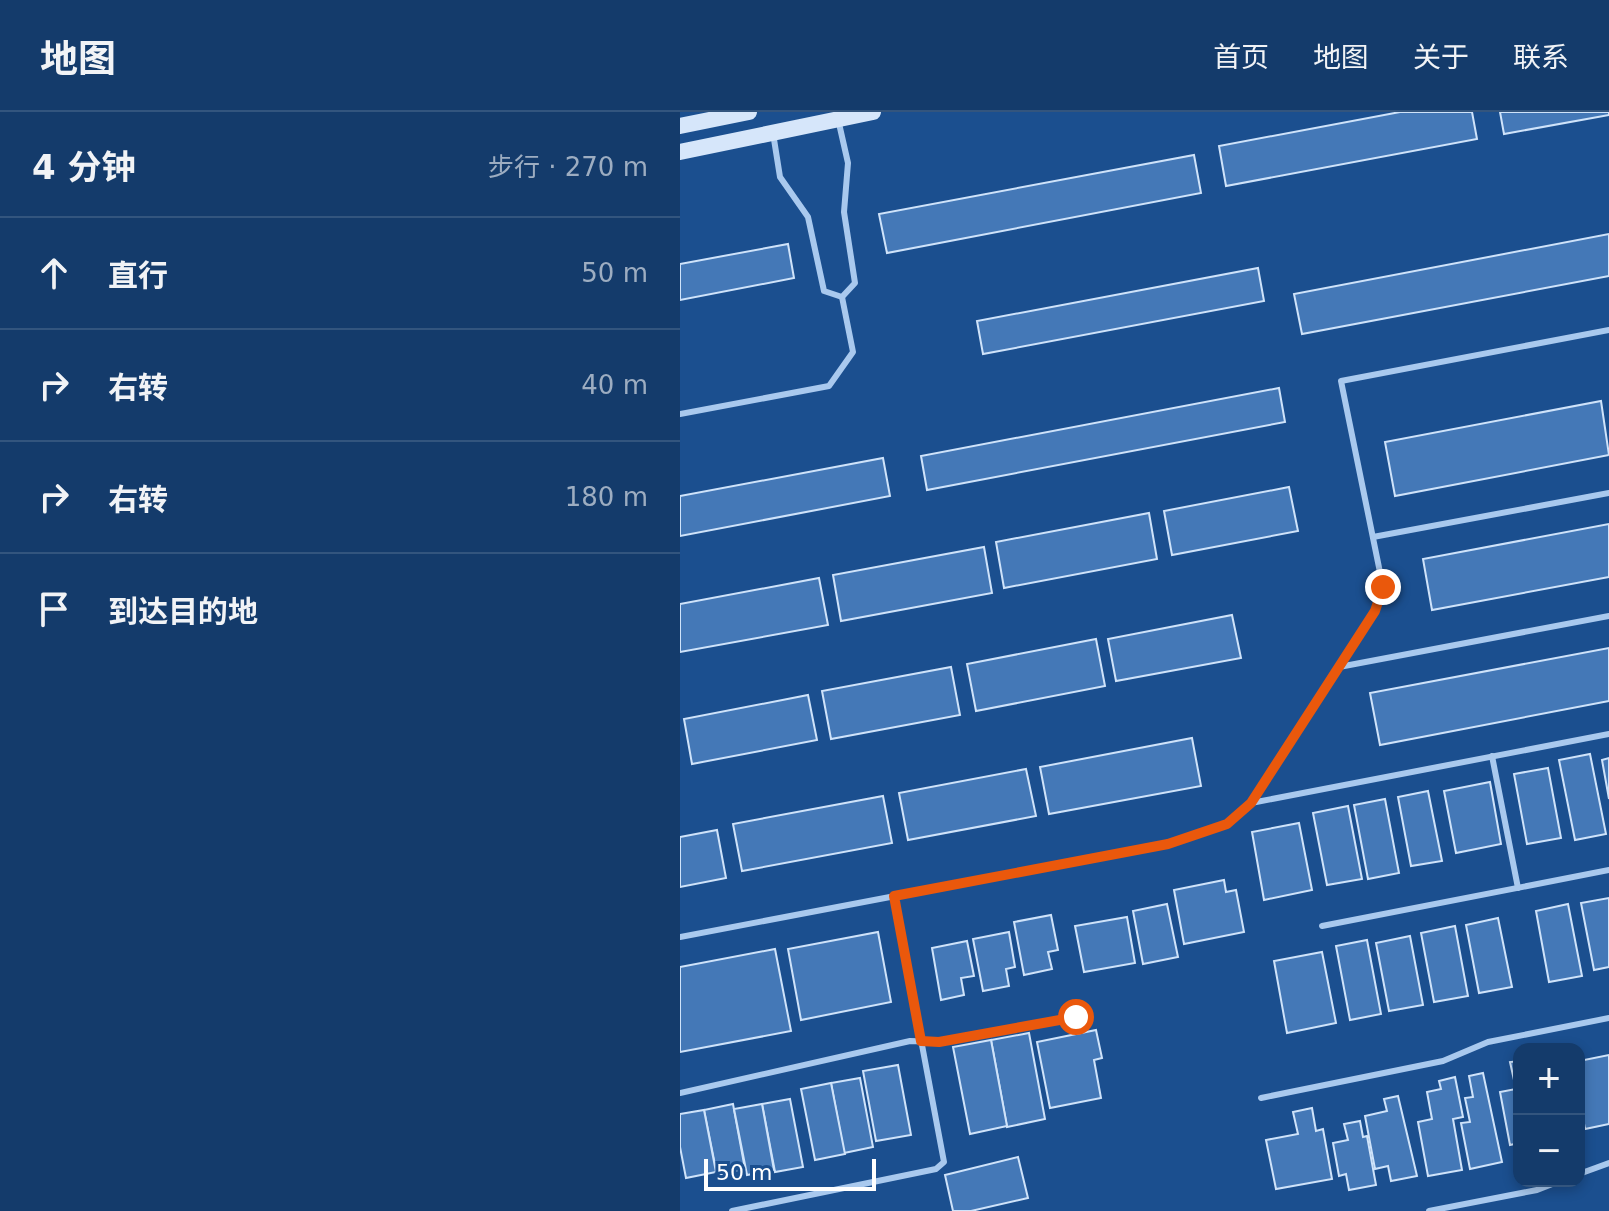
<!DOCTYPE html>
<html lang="zh">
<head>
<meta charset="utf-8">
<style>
  body { margin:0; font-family:"DejaVu Sans","Noto Sans SC",sans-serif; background:#214673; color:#f1f3f6 }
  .controls { position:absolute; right:24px; bottom:24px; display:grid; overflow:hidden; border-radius:16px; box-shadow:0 4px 12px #0003 }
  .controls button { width:72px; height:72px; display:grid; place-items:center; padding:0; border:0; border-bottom:2px solid #33557e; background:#143b6b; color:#f1f3f6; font:40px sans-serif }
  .scale { position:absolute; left:24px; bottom:20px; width:172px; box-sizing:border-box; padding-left:8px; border:4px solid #fff; border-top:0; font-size:22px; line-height:28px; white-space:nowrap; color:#fff; -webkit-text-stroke:6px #1b4f8f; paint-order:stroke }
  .stop { position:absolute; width:24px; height:24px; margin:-18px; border:6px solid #ea580c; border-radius:50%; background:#fff }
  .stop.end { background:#ea580c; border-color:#fff; box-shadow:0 2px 8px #0008 }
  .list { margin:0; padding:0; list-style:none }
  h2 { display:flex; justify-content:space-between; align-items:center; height:104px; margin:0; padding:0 32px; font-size:34px }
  h2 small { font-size:26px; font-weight:400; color:#9dadc1 }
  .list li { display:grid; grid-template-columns:52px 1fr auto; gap:24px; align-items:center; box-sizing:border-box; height:112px; padding:0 32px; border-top:2px solid #33557e }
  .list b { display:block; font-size:30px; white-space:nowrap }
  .list em { font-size:26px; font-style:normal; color:#9dadc1 }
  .icon { flex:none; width:44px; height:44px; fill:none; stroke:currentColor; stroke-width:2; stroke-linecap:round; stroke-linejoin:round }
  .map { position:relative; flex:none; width:929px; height:1099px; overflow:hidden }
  header { display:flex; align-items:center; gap:48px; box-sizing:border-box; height:112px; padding:0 40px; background:#143b6b; border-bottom:2px solid #33557e }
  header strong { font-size:38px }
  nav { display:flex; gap:44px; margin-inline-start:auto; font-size:28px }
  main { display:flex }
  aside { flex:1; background:#143b6b }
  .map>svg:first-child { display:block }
  .building { fill:#4478b7; stroke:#cfe3fa; stroke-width:2 }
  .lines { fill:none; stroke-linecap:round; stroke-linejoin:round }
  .lane { stroke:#a9c9ee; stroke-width:6 }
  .secondary { stroke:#d6e6fa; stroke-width:16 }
  .route { stroke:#ea580c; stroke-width:10 }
</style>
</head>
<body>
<header>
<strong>地图</strong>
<nav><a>首页</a><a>地图</a><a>关于</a><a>联系</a></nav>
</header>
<main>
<aside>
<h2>4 分钟<small>步行 · 270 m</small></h2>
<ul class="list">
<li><svg class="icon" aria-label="ahead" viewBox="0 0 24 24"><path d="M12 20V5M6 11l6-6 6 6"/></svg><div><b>直行</b></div><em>50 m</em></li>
<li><svg class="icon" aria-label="right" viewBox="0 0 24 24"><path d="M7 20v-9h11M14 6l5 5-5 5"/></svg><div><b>右转</b></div><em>40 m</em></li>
<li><svg class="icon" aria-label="right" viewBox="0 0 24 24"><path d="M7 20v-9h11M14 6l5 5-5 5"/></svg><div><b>右转</b></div><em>180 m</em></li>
<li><svg class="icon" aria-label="arrive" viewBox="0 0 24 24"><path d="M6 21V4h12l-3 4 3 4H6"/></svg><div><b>到达目的地</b></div></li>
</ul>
</aside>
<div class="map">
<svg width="929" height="1099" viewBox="0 0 929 1099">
  <rect width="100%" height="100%" fill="#1b4f8f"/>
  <g class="building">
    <path d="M720,0H792L797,27L546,74L539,34Z"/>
    <path d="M820,0H929V3L824,22Z"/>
    <path d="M514,43L521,81L207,141L199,102Z"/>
    <path d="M929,122V164L622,222L614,182Z"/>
    <path d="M108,132L114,166L0,188V152Z"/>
    <path d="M578,156L584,189L303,242L297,209Z"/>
    <path d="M599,276L605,310L247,378L241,344Z"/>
    <path d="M921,289L929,343L715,384L705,330Z"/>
    <path d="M203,346L210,384L0,424V384Z"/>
    <path d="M609,375L618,419L492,443L484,399Z"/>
    <path d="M469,401L477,447L324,476L316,430Z"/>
    <path d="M929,412V465L752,498L743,447Z"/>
    <path d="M304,435L312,481L161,509L153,463Z"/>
    <path d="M139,466L148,513L0,540V492Z"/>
    <path d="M552,503L561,546L436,569L428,527Z"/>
    <path d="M416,527L425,574L296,599L287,552Z"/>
    <path d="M929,536V589L700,633L690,581Z"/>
    <path d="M271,555L280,603L151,627L142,579Z"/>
    <path d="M128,583L137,628L12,652L4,607Z"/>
    <path d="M512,626L521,674L369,702L360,655Z"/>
    <path d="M910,642L926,722L895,728L879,648Z"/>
    <path d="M929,646V687L922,648Z"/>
    <path d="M868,656L881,726L847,732L834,662Z"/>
    <path d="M346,657L356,704L228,728L219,681Z"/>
    <path d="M810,670L821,732L776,741L764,679Z"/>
    <path d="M748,679L762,749L731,754L718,685Z"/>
    <path d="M203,684L212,731L62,759L53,712Z"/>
    <path d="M705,687L719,761L688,767L674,693Z"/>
    <path d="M668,694L682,767L647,773L633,701Z"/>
    <path d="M619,711L632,778L584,788L572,720Z"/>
    <path d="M37,718L46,766L0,775V725Z"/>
    <path d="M544,768L546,780L556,778L564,820L504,832L494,778Z"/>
    <path d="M929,786V855L914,858L901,791Z"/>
    <path d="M487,792L498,845L463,852L453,799Z"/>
    <path d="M888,792L902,864L869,870L856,799Z"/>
    <path d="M371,803L378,838L368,840L372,857L344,863L334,810Z"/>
    <path d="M447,805L455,851L404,860L395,814Z"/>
    <path d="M818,806L832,875L799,881L786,813Z"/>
    <path d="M775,814L788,884L754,890L741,821Z"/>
    <path d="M198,820L211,890L121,908L108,837Z"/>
    <path d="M329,820L335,855L326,857L329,874L303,879L293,827Z"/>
    <path d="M730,824L743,893L709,899L696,831Z"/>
    <path d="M687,828L701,902L670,908L656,834Z"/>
    <path d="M287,829L294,864L281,866L284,883L261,888L252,836Z"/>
    <path d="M95,837L111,919L0,940V855Z"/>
    <path d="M642,840L656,911L607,921L594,849Z"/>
    <path d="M416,918L422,946L414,948L421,986L370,996L357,930Z"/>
    <path d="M349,921L365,1007L327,1015L311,928Z"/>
    <path d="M311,928L327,1014L290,1022L273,935Z"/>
    <path d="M929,943V1012L905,1017L899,985V949Z"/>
    <path d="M839,949V1031L830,1033L820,980L836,977L830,950Z"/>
    <path d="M218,953L231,1023L196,1029L183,959Z"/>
    <path d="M803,961L822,1050L790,1057L781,1011L790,1010L785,986L793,985L789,964Z"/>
    <path d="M775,965L783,1005L773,1007L782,1058L748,1064L738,1010L752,1007L747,980L761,977L759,969Z"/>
    <path d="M180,966L193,1035L164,1041L151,971Z"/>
    <path d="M151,971L165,1042L135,1048L121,977Z"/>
    <path d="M718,984L737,1064L711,1069L708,1054L695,1057L685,1004L707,999L704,987Z"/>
    <path d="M110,987L123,1055L95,1060L82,992Z"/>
    <path d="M53,992L65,1057L37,1063L24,998Z"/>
    <path d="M82,992L94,1058L67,1063L54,997Z"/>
    <path d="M632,996L636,1019L643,1017L652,1067L596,1077L586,1028L618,1022L613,1000Z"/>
    <path d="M24,998L36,1060L6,1066L0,1035V1002Z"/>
    <path d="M680,1009L683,1025L687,1024L696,1073L669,1078L666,1062L659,1064L653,1031L668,1028L664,1012Z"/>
    <path d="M338,1045L348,1086L291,1099H273L265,1063Z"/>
  </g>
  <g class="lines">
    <g class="lane">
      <path d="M93,21L100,65L128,105L144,179L162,185L175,171L164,100L168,51L158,7"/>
      <path d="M0,302L149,274L173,240L162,185"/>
      <path d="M693,425L929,381"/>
      <path d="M659,555L929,504"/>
      <path d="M812,644L838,776"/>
      <path d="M571,691L929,622"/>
      <path d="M642,814L929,758"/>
      <path d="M0,825L488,732L547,712L571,691L695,499L703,475L661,269L929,218"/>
      <path d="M0,981L230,929L259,930L396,905"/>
      <path d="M581,986L763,949L808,930L929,906"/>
      <path d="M899,1062L929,1051"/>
      <path d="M52,1099L256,1057L264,1050L214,784"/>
      <path d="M749,1099L857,1078L880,1069"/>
    </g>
    <g class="secondary">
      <path d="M0,14L69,0"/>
      <path d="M0,40L193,0"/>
    </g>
  </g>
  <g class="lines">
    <path class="route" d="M396,905L259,930L241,929L214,784L488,732L547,712L571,691L695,499L703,475"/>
  </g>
</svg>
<div class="controls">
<button>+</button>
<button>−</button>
</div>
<div class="scale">50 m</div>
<div class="stop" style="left:396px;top:905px"></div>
<div class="stop end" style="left:703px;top:475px"></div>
</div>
</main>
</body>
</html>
